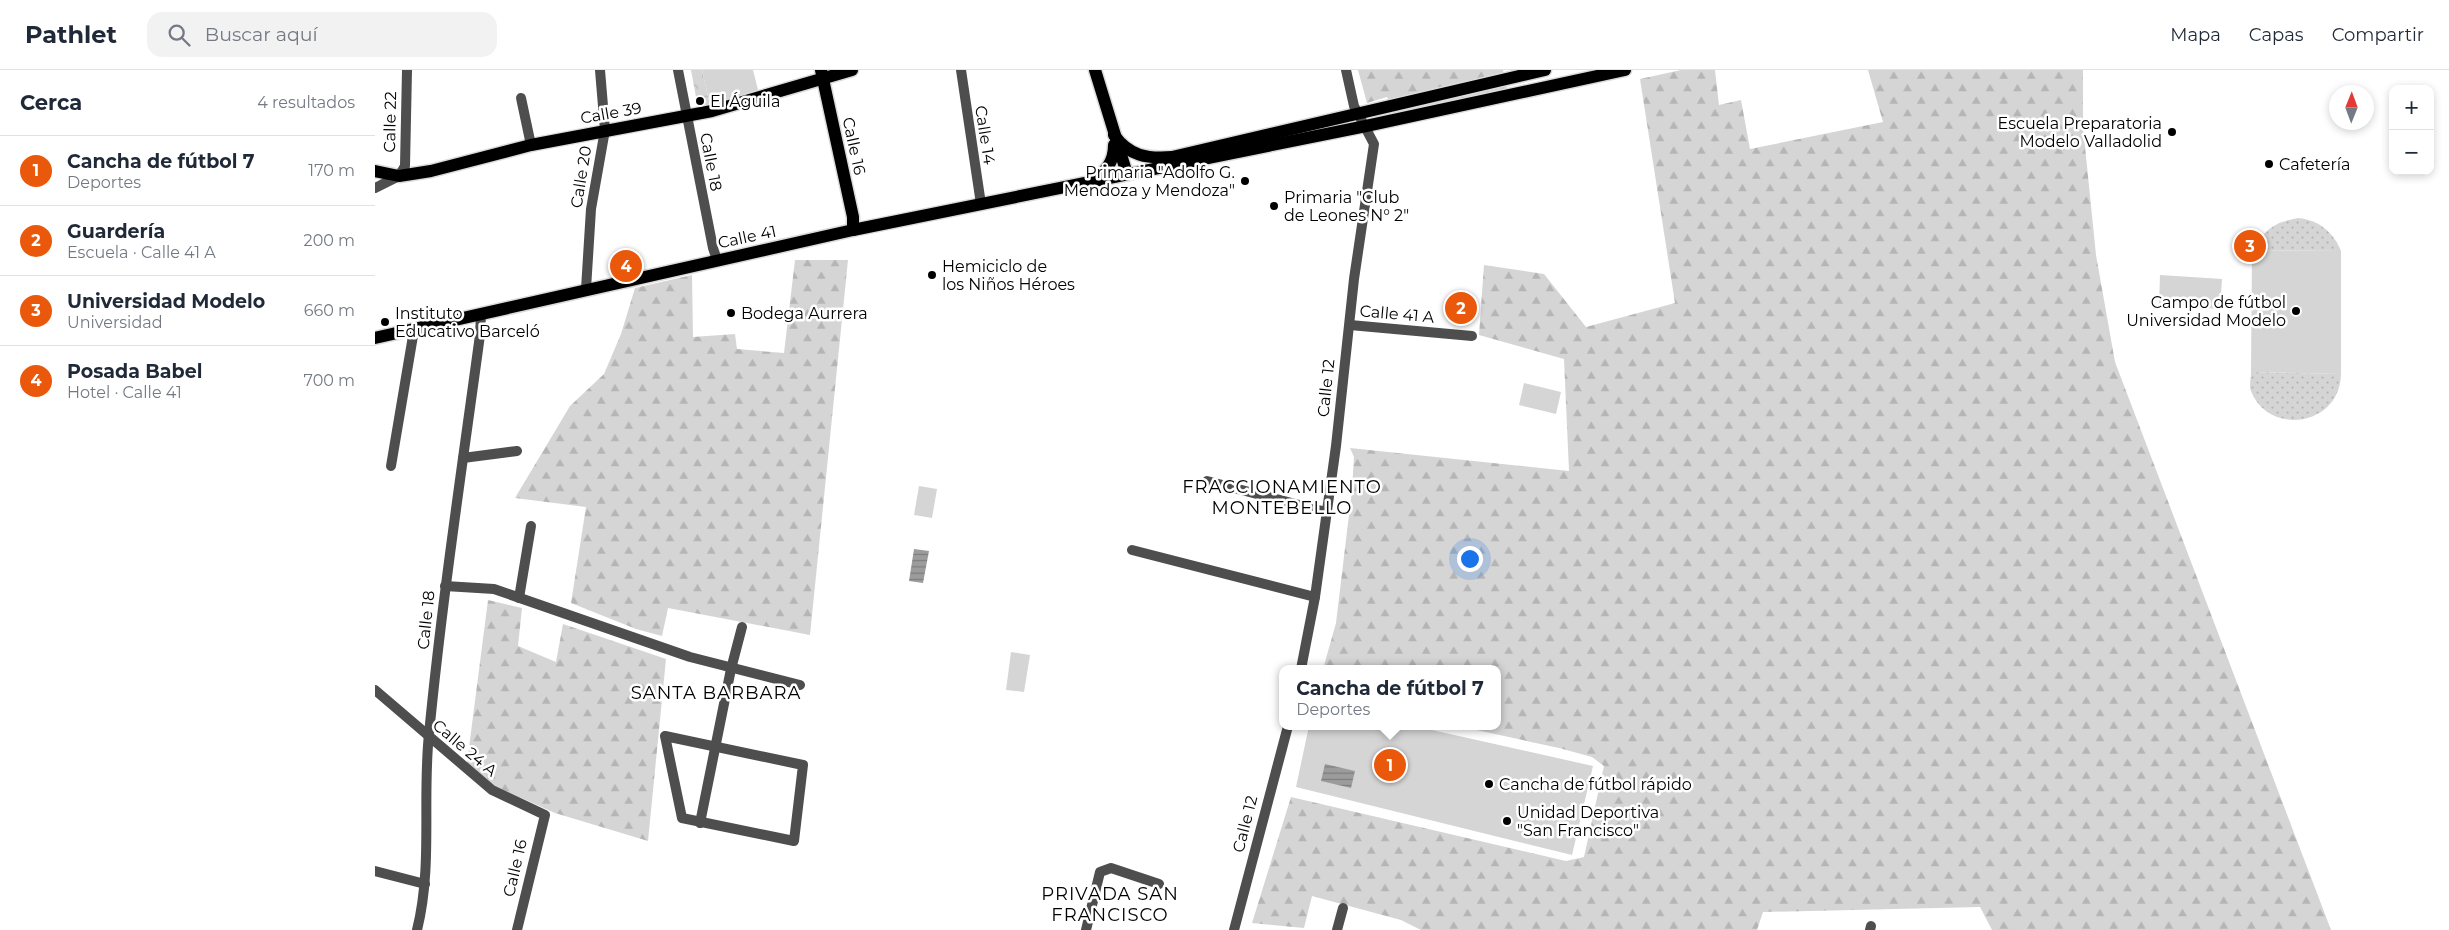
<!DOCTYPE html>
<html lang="es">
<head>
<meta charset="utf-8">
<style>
  body { margin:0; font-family:Montserrat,sans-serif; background:#f2f2f3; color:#1f2937 }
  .controls { position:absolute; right:15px; top:15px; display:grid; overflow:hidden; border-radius:10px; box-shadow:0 2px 8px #0003 }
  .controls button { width:45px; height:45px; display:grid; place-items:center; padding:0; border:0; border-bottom:1px solid #e0e1e3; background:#fff; color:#1f2937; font:25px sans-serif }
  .compass { position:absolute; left:1954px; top:15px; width:45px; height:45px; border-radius:50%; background:#fff; box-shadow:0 2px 8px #0003; rotate:1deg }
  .you { position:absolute; left:1094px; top:488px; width:18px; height:18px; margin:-12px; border:4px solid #fff; border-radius:50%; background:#1a73e8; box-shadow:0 0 0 8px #1a73e833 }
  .badge { display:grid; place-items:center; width:32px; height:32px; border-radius:50%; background:#ea580c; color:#fff; font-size:16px; font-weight:700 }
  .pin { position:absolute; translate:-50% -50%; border:2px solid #fff; box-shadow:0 1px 5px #0006 }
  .popup { position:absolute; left:904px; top:595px; width:222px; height:65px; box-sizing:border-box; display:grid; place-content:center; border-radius:10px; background:#fff; filter:drop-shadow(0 1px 4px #0005); font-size:16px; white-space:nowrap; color:#747a83 }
  .popup b { font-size:19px; color:#1f2937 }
  .popup::after { content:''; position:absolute; left:50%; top:100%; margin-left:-10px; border:10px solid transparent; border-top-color:#fff }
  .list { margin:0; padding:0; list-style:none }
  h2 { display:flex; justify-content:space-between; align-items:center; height:65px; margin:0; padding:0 20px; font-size:21px }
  h2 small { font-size:16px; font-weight:400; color:#747a83 }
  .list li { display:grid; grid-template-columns:32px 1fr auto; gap:15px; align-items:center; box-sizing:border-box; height:70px; padding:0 20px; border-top:1px solid #e0e1e3 }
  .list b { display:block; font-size:19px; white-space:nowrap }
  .list p { margin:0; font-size:16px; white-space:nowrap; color:#747a83 }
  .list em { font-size:16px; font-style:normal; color:#747a83 }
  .icon { flex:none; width:28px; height:28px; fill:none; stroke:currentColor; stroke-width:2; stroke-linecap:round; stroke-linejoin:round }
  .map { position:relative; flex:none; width:2074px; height:860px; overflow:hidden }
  header { display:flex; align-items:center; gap:30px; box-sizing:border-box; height:70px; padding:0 25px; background:#fff; border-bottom:1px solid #e0e1e3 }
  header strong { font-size:24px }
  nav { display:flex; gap:28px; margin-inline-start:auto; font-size:18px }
  .search { width:350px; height:45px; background:#f2f2f3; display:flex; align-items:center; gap:12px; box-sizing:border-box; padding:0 18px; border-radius:15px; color:#747a83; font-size:19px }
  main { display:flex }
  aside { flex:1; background:#fff }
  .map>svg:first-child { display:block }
  .grass { fill:url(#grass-dots) }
  .forest { fill:url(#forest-firs) }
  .park { fill:url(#park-crowns) }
  .pitch { fill:#d5d5d5 }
  .water { fill:url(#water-rules) }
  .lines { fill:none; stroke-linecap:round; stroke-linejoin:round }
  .major-casing { stroke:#dbdbdb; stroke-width:15 }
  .minor { stroke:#4e4e4e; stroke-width:10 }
  .major { stroke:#000; stroke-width:12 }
  .poi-dot { fill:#000; stroke:#fff; stroke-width:2 }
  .labels { text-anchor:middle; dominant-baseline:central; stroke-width:5; stroke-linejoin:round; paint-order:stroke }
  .poi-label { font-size:16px; fill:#000; stroke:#fff; text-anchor:start }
  .street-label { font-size:16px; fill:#000; stroke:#fff }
  .neighbourhood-label { font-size:18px; letter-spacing:1px; fill:#000; stroke:#fff }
</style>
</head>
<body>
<header>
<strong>Pathlet</strong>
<div class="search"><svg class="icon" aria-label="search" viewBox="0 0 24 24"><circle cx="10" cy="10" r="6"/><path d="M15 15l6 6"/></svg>Buscar aquí</div>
<nav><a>Mapa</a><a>Capas</a><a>Compartir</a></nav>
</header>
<main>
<aside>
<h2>Cerca<small>4 resultados</small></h2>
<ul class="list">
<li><span class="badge">1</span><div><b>Cancha de fútbol 7</b><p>Deportes</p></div><em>170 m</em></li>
<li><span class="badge">2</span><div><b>Guardería</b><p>Escuela · Calle 41 A</p></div><em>200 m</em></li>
<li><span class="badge">3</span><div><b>Universidad Modelo</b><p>Universidad</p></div><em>660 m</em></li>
<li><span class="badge">4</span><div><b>Posada Babel</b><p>Hotel · Calle 41</p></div><em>700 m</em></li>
</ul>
</aside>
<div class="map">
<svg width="2074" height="860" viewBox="0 0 2074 860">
  <defs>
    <pattern id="grass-dots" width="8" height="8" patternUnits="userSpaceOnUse" patternTransform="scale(1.25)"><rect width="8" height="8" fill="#d5d5d5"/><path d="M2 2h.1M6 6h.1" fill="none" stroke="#b5b5b5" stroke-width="1.8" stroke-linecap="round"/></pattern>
    <pattern id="forest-firs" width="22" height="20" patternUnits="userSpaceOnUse" patternTransform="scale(1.25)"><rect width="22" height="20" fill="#d5d5d5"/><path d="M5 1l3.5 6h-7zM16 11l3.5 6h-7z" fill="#b5b5b5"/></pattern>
    <pattern id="park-crowns" width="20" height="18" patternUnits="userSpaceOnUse" patternTransform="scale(1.25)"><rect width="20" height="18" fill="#d5d5d5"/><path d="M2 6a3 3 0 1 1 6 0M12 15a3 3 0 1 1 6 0" fill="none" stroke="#b5b5b5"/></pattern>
    <pattern id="water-rules" width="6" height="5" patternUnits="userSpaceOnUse" patternTransform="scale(1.25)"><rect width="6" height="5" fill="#9c9c9c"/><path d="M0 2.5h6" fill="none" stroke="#7d7d7d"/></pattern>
  </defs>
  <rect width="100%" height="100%" fill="#fff"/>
  <g class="grass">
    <path d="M1129,14L1132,16L1131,19L1008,47L1005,45Z"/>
    <path d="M1923,148C1944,150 1958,162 1966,181L1877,180C1892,158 1898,153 1923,148Z"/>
    <path d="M1876,302L1966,304C1965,357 1893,366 1876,321C1874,316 1876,308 1876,302Z"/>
  </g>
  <g class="forest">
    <path d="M983,0H1128L1129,5L1015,32L1012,27L992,33Z"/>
    <path d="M1306,0H1340L1344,35L1366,30L1375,79L1508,52L1493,0H1708V57L1721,185L1740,292L1956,860H1617L1605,837L1388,842L1382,860H1046L1026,850L937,826L929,858L877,853L916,727L1191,791L1209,787L1229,696L1217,687L1184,678L1083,656H1122V599H948L961,553L977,420L979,387L975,378L1194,401L1189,289L1104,265L1109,195L1169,204L1211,257L1300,233L1265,9Z"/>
    <path d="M420,190H473L435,565L293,538L287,566L261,559L196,533L211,437L140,428L195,336L229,304L246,264L260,218L317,205L318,267L360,264L362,279L409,283Z"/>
    <path d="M113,530L147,538L143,576L181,592L188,554L291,589L273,771L180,743L115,714L92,693Z"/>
  </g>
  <path class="park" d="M316,0H327L335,35L323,38Z"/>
  <g class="pitch">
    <path d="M327,0H378L384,24L335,35Z"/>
    <path d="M1877,180L1966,181V304L1876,302Z"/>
    <path d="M1785,205L1847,209L1845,239L1784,235Z"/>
    <path d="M1149,313L1186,322L1181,344L1144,335Z"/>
    <path d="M544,416L562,419L557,448L539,445Z"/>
    <path d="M636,582L655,585L649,622L631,620Z"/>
    <path d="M934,656H1039L1218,696L1197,785L921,717Z"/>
  </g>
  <g class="water">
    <path d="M539,479L554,481L548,513L534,511Z"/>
    <path d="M950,694L980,701L976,718L946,711Z"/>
  </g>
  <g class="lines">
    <g class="major-casing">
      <g id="major">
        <path d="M446,0L478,147V160"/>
        <path d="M720,0L752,104"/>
        <path d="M739,65C754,86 772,89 797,87L1170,0"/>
        <path d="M0,101L24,106L56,101L156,75L337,41L477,0"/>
        <path d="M716,110C731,103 739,91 739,75"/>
        <path d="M0,268L478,160L991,56L1250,0"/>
      </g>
    </g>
    <g class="minor">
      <path d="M303,0L338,178L342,190"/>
      <path d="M586,0L606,134"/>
      <path d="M146,28L156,75"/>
      <path d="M0,118L24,106L30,96L32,0"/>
      <path d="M211,219L216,139L230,60L225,0"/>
      <path d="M975,255L1097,266"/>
      <path d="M88,388L142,381"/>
      <path d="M16,396L39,260"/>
      <path d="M832,411L951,442"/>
      <path d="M757,480L940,527"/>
      <path d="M70,516L119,519L315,587L425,615"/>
      <path d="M144,528L156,456"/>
      <path d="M926,599L940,527L961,376L979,209L999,74L979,36L971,0"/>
      <path d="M0,620L117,720L170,745L142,860"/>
      <path d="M290,666L428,695L419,771L307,748Z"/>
      <path d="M325,753L356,599L367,557"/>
      <path d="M0,801L50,814"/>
      <path d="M42,860C58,796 47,729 54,664C67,530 87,398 105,265L106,244"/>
      <path d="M711,860L725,802L736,798L784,814"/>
      <path d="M859,860L913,656"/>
      <path d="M962,860L968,838"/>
      <path d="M1495,860L1496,856"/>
    </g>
    <use href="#major" class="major"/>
  </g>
  <g class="poi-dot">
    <circle cx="325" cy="31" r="5"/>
    <circle cx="1797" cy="62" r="5"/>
    <circle cx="1894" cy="94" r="5"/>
    <circle cx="870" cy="111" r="5"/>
    <circle cx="899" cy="136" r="5"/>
    <circle cx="557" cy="205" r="5"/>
    <circle cx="1921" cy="241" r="5"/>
    <circle cx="356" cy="243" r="5"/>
    <circle cx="10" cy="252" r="5"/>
    <circle cx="1114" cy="714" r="5"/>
    <circle cx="1132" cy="751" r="5"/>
  </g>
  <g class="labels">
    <g class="poi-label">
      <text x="335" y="31">El Águila</text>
      <text x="1787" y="53" text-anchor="end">Escuela Preparatoria<tspan x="1787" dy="18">Modelo Valladolid</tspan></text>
      <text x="1904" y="94">Cafetería</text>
      <text x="860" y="102" text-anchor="end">Primaria "Adolfo G.<tspan x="860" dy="18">Mendoza y Mendoza"</tspan></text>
      <text x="909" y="127">Primaria "Club<tspan x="909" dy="18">de Leones N° 2"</tspan></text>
      <text x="567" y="196">Hemiciclo de<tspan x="567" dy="18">los Niños Héroes</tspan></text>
      <text x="1911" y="232" text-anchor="end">Campo de fútbol<tspan x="1911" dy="18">Universidad Modelo</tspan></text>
      <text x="20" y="243">Instituto<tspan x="20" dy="18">Educativo Barceló</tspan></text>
      <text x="366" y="243">Bodega Aurrera</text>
      <text x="1124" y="714">Cancha de fútbol rápido</text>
      <text x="1142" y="742">Unidad Deportiva<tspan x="1142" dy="18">"San Francisco"</tspan></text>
    </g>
    <g class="street-label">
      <text transform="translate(236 43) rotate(-10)">Calle 39</text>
      <text transform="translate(15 52) rotate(-89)">Calle 22</text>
      <text transform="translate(610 65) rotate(81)">Calle 14</text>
      <text transform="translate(479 76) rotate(78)">Calle 16</text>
      <text transform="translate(336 92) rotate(79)">Calle 18</text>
      <text transform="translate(206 107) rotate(-81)">Calle 20</text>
      <text transform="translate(372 167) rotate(-12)">Calle 41</text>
      <text transform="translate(1022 244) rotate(5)">Calle 41 A</text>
      <text transform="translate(951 318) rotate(-84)">Calle 12</text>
      <text transform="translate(51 550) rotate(-84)">Calle 18</text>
      <text transform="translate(90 678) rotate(40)">Calle 24 A</text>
      <text transform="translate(870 754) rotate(-76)">Calle 12</text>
      <text transform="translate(140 798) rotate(-77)">Calle 16</text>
    </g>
    <g class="neighbourhood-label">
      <text x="907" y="417">FRACCIONAMIENTO<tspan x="907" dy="21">MONTEBELLO</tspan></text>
      <text x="341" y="623">SANTA BARBARA</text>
      <text x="735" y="824">PRIVADA SAN<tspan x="735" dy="21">FRANCISCO</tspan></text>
    </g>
  </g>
</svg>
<div class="controls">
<button>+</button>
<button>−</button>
</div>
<svg class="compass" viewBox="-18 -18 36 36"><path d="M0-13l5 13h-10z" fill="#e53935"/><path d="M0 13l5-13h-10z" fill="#747a83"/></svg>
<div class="you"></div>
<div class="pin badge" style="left:1015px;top:695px">1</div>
<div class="popup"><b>Cancha de fútbol 7</b>Deportes</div>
<div class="pin badge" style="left:1086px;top:238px">2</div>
<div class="pin badge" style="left:1875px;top:176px">3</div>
<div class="pin badge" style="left:251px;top:196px">4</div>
</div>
</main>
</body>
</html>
